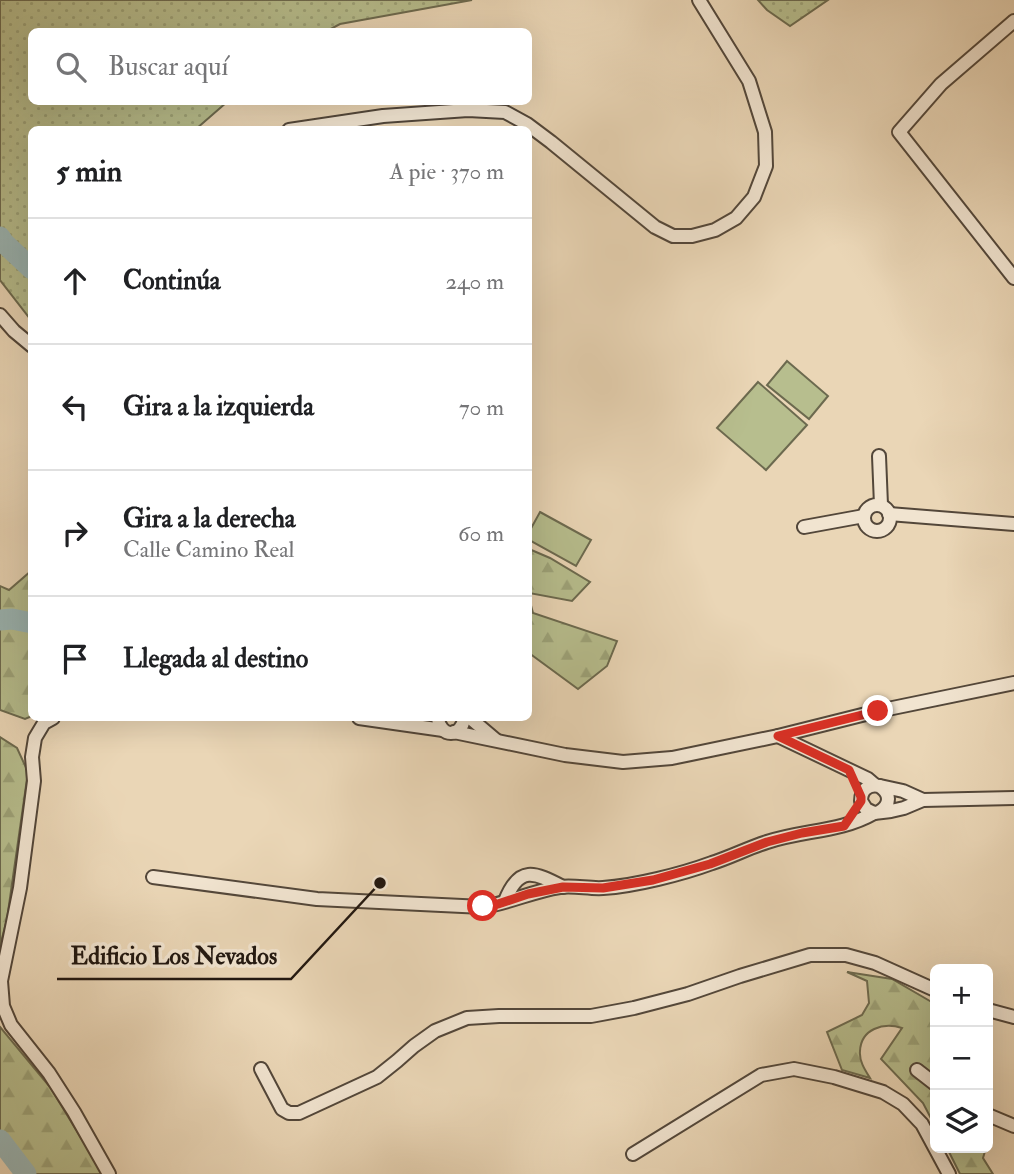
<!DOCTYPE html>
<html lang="es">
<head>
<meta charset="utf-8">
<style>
  body { margin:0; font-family:"IM FELL Double Pica",serif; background:#f6f6f6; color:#202124 }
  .controls { position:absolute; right:21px; bottom:21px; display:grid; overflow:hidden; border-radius:10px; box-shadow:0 7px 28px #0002 }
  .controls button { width:63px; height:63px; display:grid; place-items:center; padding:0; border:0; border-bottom:2px solid #e0e0e0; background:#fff; color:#202124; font:35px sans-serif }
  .stop { position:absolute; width:21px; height:21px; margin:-16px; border:5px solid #d93025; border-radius:50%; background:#fff }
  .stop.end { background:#d93025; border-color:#fff; box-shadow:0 2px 7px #0008 }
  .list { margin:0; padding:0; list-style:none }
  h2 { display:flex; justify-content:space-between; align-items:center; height:91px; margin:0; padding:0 28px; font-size:30px }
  h2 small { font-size:23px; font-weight:400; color:#757577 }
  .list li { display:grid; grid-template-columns:46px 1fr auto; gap:21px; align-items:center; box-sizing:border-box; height:126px; padding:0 28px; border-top:2px solid #e0e0e0 }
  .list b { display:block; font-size:26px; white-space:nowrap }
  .list p { margin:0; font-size:23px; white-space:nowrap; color:#757577 }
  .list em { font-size:23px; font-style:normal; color:#757577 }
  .icon { flex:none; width:38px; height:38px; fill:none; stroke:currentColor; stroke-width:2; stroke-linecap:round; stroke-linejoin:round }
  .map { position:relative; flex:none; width:1014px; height:1174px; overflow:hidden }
  .search { position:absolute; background:#fff; box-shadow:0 7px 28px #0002; left:28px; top:28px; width:504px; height:77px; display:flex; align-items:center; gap:18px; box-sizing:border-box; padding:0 24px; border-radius:10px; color:#757577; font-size:26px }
  .panel { position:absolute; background:#fff; box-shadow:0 7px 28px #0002; left:28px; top:126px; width:504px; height:595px; border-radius:10px }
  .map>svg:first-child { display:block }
  .grass { fill:url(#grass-dots); stroke:#6c6a4f; stroke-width:2 }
  .forest { fill:url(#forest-firs); stroke:#6c6a4f; stroke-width:2 }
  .garden { fill:#b7be8e; stroke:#6c6a4f; stroke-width:2 }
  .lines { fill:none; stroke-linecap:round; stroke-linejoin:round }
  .river { stroke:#9ab7b7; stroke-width:21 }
  .minor-casing { stroke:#53473a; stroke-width:16 }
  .minor { stroke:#f1e4d0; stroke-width:12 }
  .route { stroke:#d93025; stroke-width:9 }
  .leader { fill:none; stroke:#211710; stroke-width:2.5 }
  .callout-dot { fill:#211710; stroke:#f1e4d0; stroke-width:2.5 }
  .callout-label { font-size:24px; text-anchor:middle; font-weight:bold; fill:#211710; stroke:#f1e4d0; stroke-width:7; stroke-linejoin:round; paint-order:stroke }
</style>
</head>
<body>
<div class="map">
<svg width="1014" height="1174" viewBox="0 0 1014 1174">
  <defs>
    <pattern id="grass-dots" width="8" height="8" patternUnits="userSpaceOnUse" patternTransform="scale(1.75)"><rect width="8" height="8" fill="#b7be8e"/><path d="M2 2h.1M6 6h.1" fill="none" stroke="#9da379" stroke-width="1.8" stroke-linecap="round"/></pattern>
    <pattern id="forest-firs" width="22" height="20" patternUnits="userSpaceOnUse" patternTransform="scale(1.75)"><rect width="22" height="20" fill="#b7be8e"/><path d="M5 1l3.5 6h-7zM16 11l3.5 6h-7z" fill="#9da379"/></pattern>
  </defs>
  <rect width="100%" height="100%" fill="#ead6b6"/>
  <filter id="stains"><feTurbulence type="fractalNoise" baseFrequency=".00286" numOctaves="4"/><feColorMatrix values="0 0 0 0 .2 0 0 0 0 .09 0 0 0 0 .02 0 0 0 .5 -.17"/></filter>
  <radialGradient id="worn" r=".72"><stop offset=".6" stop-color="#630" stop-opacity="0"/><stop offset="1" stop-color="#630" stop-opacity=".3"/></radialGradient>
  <g class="grass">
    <path d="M0,0H472L340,24L327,31L32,32V102H227L196,129L32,130L31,320L0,280Z"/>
    <path d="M758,0H828L790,26L767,10Z"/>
  </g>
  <g class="forest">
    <path d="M529,549L550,558L590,582L572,601L529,593Z"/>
    <path d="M31,571L32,716L25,719L0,710V586L9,590Z"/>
    <path d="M529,598L533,613L617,641L607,666L578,689L529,653Z"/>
    <path d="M0,737L17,748L28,772L7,919L0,946Z"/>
    <path d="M847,972L892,979L935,1004V1048L931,1062L935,1065V1126L923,1103L881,1059L902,1028C883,1022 861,1029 860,1051C859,1061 865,1070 870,1078L842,1070L827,1032L862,1015L869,1003L867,981Z"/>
    <path d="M0,1027L50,1087L103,1174H19L0,1149Z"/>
    <path d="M947,1148H986L983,1158L993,1174H960Z"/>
  </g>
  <g class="garden">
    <path d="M787,361L828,396L809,419L767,385Z"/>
    <path d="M758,382L807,425L766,470L717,428Z"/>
    <path d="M540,512L591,540L576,566L529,540V532Z"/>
  </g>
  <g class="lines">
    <g class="river">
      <path d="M0,237L4,243L32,269"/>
      <path d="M0,620L12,619L32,623"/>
      <path d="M0,1140L26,1174"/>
    </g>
    <g class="minor-casing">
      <g id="minor">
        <path d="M1014,21L941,84L899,132L1014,278"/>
        <path d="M289,130L383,116L468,110L505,112L527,124L551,142L655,227L673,236H692L715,230L736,218L754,197L766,166L765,132L749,81L699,0"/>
        <path d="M0,315L14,331L32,346"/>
        <path d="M879,456L881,505"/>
        <circle cx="877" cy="518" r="13"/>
        <path d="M889,514L1014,524"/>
        <path d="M804,527L864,516"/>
        <path d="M53,718L44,723L35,738L32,757L34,781L20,888L1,981L3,1006L11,1025L49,1073L74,1112L109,1174"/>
        <path d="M359,718L443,730"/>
        <path d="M438,718C440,738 462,738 464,718"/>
        <path d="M470,718L496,740"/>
        <path d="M454,732L565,755L623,762L672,758L778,736L878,711L1014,683"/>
        <path d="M778,736L868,779L875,785"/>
        <path d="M880,786L903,791L923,800"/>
        <path d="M879,812C891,805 891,793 879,786C868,784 861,790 861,801L866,809L874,813L891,811L904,808L923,800L1014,798"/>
        <path d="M153,877L317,899L483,907C509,903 533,891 560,887C574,885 589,889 603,888C635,886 682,874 712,863C731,857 748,848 767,842C803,830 841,832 874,813"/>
        <path d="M505,901C519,865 534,872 563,887"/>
        <path d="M988,1010L1014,1017"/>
        <path d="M261,1069L282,1109L289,1113H299L377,1077L397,1061L414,1046L435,1031L467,1018L499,1016H591L634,1008L688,994L740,976L810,955H846L875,963L935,990"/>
        <path d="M917,1070L935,1084"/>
        <path d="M988,1115L1014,1126"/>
        <path d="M633,1154L761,1075L794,1069L834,1077L883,1092L903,1104L922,1124L949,1174"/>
      </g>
    </g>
    <use href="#minor" class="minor"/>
  </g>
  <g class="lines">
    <path class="route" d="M483,906L498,904L528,894L563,887L603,888L653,880L710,864L767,842L802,833L844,826L861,801V797L849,770L778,736L878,711"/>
  </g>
  <path class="leader" d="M380 883L291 979H57"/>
  <circle class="callout-dot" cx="380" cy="883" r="7"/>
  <g class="callout-label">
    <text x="174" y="964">Edificio Los Nevados</text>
  </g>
  <rect width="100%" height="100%" filter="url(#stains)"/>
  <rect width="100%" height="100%" fill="url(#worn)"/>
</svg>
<div class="controls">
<button>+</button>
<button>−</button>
<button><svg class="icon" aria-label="layers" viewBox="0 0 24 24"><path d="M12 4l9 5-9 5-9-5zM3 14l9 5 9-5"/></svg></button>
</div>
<div class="stop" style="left:483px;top:906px"></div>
<div class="stop end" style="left:878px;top:711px"></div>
<div class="search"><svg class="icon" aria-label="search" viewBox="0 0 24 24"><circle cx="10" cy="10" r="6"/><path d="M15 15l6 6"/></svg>Buscar aquí</div>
<section class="panel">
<h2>5 min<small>A pie · 370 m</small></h2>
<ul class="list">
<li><svg class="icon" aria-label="ahead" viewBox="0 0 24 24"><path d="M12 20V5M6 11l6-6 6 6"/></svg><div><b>Continúa</b></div><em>240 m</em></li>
<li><svg class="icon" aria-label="left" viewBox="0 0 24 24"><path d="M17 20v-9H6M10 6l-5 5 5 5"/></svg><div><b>Gira a la izquierda</b></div><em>70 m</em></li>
<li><svg class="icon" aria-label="right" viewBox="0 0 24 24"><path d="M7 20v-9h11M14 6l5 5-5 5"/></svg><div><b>Gira a la derecha</b><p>Calle Camino Real</p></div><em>60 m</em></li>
<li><svg class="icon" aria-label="arrive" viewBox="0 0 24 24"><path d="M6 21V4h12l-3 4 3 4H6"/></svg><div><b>Llegada al destino</b></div></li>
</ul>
</section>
</div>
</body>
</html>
